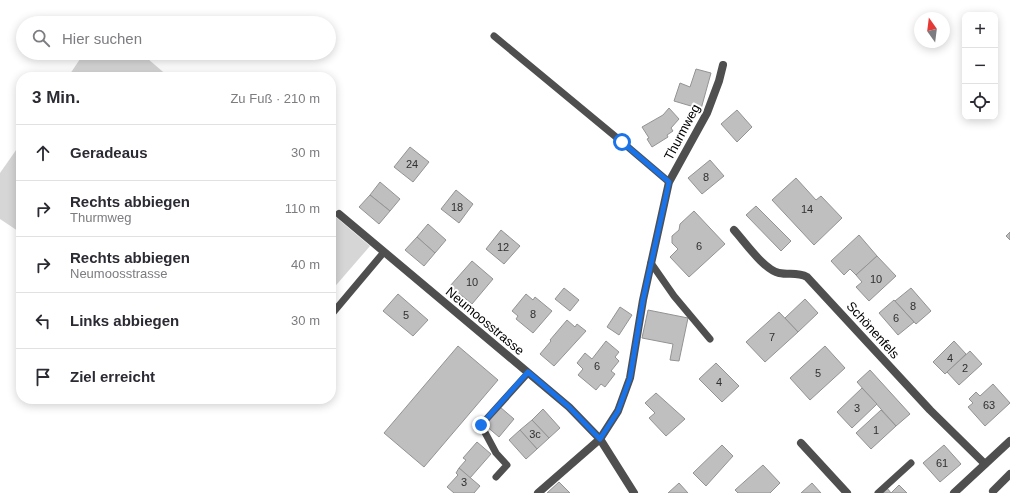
<!DOCTYPE html>
<html lang="de">
<head>
<meta charset="utf-8">
<style>
  body { margin:0; font-family:Helvetica,sans-serif; background:#f7f7f7; color:#2b2b33 }
  .controls { position:absolute; right:12px; top:12px; display:grid; overflow:hidden; border-radius:8px; box-shadow:0 2px 10px #0003 }
  .controls button { width:36px; height:36px; display:grid; place-items:center; padding:0; border:0; border-bottom:1px solid #e1e1e2; background:#fff; color:#2b2b33; font:20px sans-serif }
  .compass { position:absolute; left:914px; top:12px; width:36px; height:36px; border-radius:50%; background:#fff; box-shadow:0 2px 10px #0003; rotate:346deg }
  .stop { position:absolute; width:12px; height:12px; margin:-9px; border:3px solid #1a73e8; border-radius:50%; background:#fff }
  .stop.end { background:#1a73e8; border-color:#fff; box-shadow:0 1px 4px #0008 }
  .list { margin:0; padding:0; list-style:none }
  h2 { display:flex; justify-content:space-between; align-items:center; height:52px; margin:0; padding:0 16px; font-size:17px }
  h2 small { font-size:13px; font-weight:400; color:#7c7c81 }
  .list li { display:grid; grid-template-columns:26px 1fr auto; gap:12px; align-items:center; box-sizing:border-box; height:56px; padding:0 16px; border-top:1px solid #e1e1e2 }
  .list b { display:block; font-size:15px; white-space:nowrap }
  .list p { margin:0; font-size:13px; white-space:nowrap; color:#7c7c81 }
  .list em { font-size:13px; font-style:normal; color:#7c7c81 }
  .icon { flex:none; width:22px; height:22px; fill:none; stroke:currentColor; stroke-width:2; stroke-linecap:round; stroke-linejoin:round }
  .map { position:relative; flex:none; width:1010px; height:493px; overflow:hidden }
  .search { position:absolute; background:#fff; box-shadow:0 2px 10px #0003; left:16px; top:16px; width:320px; height:44px; display:flex; align-items:center; gap:10px; box-sizing:border-box; padding:0 14px; border-radius:22px; color:#7c7c81; font-size:15px }
  .panel { position:absolute; background:#fff; box-shadow:0 2px 10px #0003; left:16px; top:72px; width:320px; height:332px; border-radius:16px }
  .map>svg:first-child { display:block }
  .green { fill:#d6d6d6 }
  .building { fill:#bfbfbf; stroke:#939393 }
  .lines { fill:none; stroke-linecap:round; stroke-linejoin:round }
  .service { stroke:#4f4f4f; stroke-width:7 }
  .minor { stroke:#4f4f4f; stroke-width:8 }
  .tertiary { stroke:#4f4f4f; stroke-width:8 }
  .route { stroke:#1a73e8; stroke-width:5 }
  .labels { text-anchor:middle; dominant-baseline:central; stroke-width:4; stroke-linejoin:round; paint-order:stroke }
  .number-label { font-size:11px; fill:#303030 }
  .street-label { font-size:13px; fill:#000; stroke:#fff }
</style>
</head>
<body>
<div class="map">
<svg width="1010" height="493" viewBox="0 0 1010 493">
  <rect width="100%" height="100%" fill="#fff"/>
  <g class="green">
    <path d="M84,53H141L169,77H68Z"/>
    <path d="M21,143V233L0,219V173Z"/>
    <path d="M331,213L370,246L331,291Z"/>
  </g>
  <g class="building">
    <path d="M696,69L711,73L701,109L674,101L680,83L690,87Z"/>
    <path d="M669,108L679,119L671,128L673,131L667,135L668,137L652,147L647,139L649,138L642,127L663,115Z"/>
    <path d="M737,110L752,127L737,142L721,124Z"/>
    <path d="M410,147L429,162L413,182L394,167Z"/>
    <path d="M710,160L724,176L702,194L688,178Z"/>
    <path d="M796,178L816,200L821,196L842,218L814,245L772,200Z"/>
    <path d="M380,182L400,199L390,211L370,195Z"/>
    <path d="M456,190L473,204L459,223L441,209Z"/>
    <path d="M370,195L390,211L379,224L359,207Z"/>
    <path d="M756,206L791,241L781,251L746,215Z"/>
    <path d="M694,211L725,244L689,277L670,257L678,249L672,243V236L679,230L680,224Z"/>
    <path d="M428,224L446,240L435,253L417,237Z"/>
    <path d="M501,230L520,246L504,264L486,249Z"/>
    <path d="M1010,232V240L1006,236Z"/>
    <path d="M859,235L877,256L856,275L850,269L844,275L831,261Z"/>
    <path d="M417,237L435,253L424,266L405,250Z"/>
    <path d="M877,256L896,276L869,301L856,287L862,282L856,275Z"/>
    <path d="M472,261L493,279L472,304L450,286Z"/>
    <path d="M564,288L579,300L570,311L555,299Z"/>
    <path d="M911,288L931,311L916,324L895,301Z"/>
    <path d="M398,294L428,320L413,336L383,311Z"/>
    <path d="M526,294L533,300L535,297L552,311L533,333L516,319L518,316L512,311Z"/>
    <path d="M805,299L818,313L798,332L785,318Z"/>
    <path d="M894,300L914,322L898,335L879,313Z"/>
    <path d="M620,307L632,315L619,335L607,327Z"/>
    <path d="M648,310L688,318L679,361L670,360L673,344L642,338Z"/>
    <path d="M779,312L798,332L765,362L746,342Z"/>
    <path d="M567,320L575,327L577,324L586,331L554,366L540,354L551,341L550,340Z"/>
    <path d="M606,341L619,352L615,357L619,361L611,371L615,374L605,387L601,384L596,390L578,375L583,369L577,363L585,353L592,359Z"/>
    <path d="M954,341L966,354L945,374L933,362Z"/>
    <path d="M458,346L498,380L424,467L384,433Z"/>
    <path d="M825,346L845,368L810,400L790,378Z"/>
    <path d="M970,351L982,364L959,385L947,372Z"/>
    <path d="M716,363L739,386L722,402L699,379Z"/>
    <path d="M870,370L910,414L896,426L857,382Z"/>
    <path d="M993,384L1010,403L985,426L968,407L973,403L969,399L976,392L980,396Z"/>
    <path d="M862,388L877,404L852,428L837,412Z"/>
    <path d="M656,393L685,419L666,436L649,418L655,413L645,403Z"/>
    <path d="M500,407L514,419L499,437L485,425Z"/>
    <path d="M543,409L560,428L549,438L532,420Z"/>
    <path d="M881,410L896,426L871,449L856,433Z"/>
    <path d="M532,420L549,438L537,449L520,430Z"/>
    <path d="M520,430L537,449L526,459L509,440Z"/>
    <path d="M477,442L491,454L470,478L459,468L466,460L463,458Z"/>
    <path d="M722,445L733,456L706,486L693,473Z"/>
    <path d="M944,445L961,464L940,482L923,463Z"/>
    <path d="M763,465L780,483L770,493H738L735,490Z"/>
    <path d="M459,468L480,486L474,493H454L447,487L458,475L456,473Z"/>
    <path d="M559,482L570,493H547Z"/>
    <path d="M679,483L688,493H668Z"/>
    <path d="M812,483L821,493H801Z"/>
    <path d="M899,485L907,493H882L887,488L891,493Z"/>
  </g>
  <g class="lines">
    <g class="service">
      <path d="M494,36L622,142L669,182"/>
      <path d="M651,263L674,296L710,339"/>
      <path d="M331,315L384,252"/>
      <path d="M496,477L507,465L496,453L481,425L528,373"/>
      <path d="M878,493L911,463"/>
    </g>
    <g class="minor">
      <path d="M339,214L569,407L600,439L634,493"/>
      <path d="M734,230C745,242 764,270 779,273C789,275 798,272 807,277L930,410L985,464"/>
      <path d="M801,443L847,493"/>
      <path d="M993,491L1010,474"/>
      <path d="M538,493L600,439L618,411L630,378L643,300L669,182L707,113L719,81L723,65"/>
    </g>
    <path class="tertiary" d="M954,493L1010,441"/>
  </g>
  <g class="lines">
    <path class="route" d="M481,425L528,372L569,407L600,439L618,411L630,378L643,300L669,182L622,142"/>
  </g>
  <g class="labels">
    <g class="number-label">
      <text x="412" y="164">24</text>
      <text x="706" y="177">8</text>
      <text x="457" y="207">18</text>
      <text x="807" y="209">14</text>
      <text x="699" y="246">6</text>
      <text x="503" y="247">12</text>
      <text x="876" y="279">10</text>
      <text x="472" y="282">10</text>
      <text x="913" y="306">8</text>
      <text x="533" y="314">8</text>
      <text x="406" y="315">5</text>
      <text x="896" y="318">6</text>
      <text x="772" y="337">7</text>
      <text x="950" y="358">4</text>
      <text x="597" y="366">6</text>
      <text x="965" y="368">2</text>
      <text x="818" y="373">5</text>
      <text x="719" y="382">4</text>
      <text x="989" y="405">63</text>
      <text x="857" y="408">3</text>
      <text x="876" y="430">1</text>
      <text x="535" y="434">3c</text>
      <text x="942" y="463">61</text>
      <text x="464" y="482">3</text>
    </g>
    <g class="street-label">
      <text transform="translate(682 132) rotate(-62)">Thurmweg</text>
      <text transform="translate(485 321) rotate(40)">Neumoosstrasse</text>
      <text transform="translate(873 330) rotate(48)">Schönenfels</text>
    </g>
  </g>
</svg>
<div class="controls">
<button>+</button>
<button>−</button>
<button><svg class="icon" aria-label="locate" viewBox="0 0 24 24"><circle cx="12" cy="12" r="6"/><path d="M12 2v4M12 18v4M2 12h4M18 12h4"/></svg></button>
</div>
<svg class="compass" viewBox="-18 -18 36 36"><path d="M0-13l5 13h-10z" fill="#e53935"/><path d="M0 13l5-13h-10z" fill="#7c7c81"/></svg>
<div class="stop" style="left:622px;top:142px"></div>
<div class="stop end" style="left:481px;top:425px"></div>
<div class="search"><svg class="icon" aria-label="search" viewBox="0 0 24 24"><circle cx="10" cy="10" r="6"/><path d="M15 15l6 6"/></svg>Hier suchen</div>
<section class="panel">
<h2>3 Min.<small>Zu Fuß · 210 m</small></h2>
<ul class="list">
<li><svg class="icon" aria-label="ahead" viewBox="0 0 24 24"><path d="M12 20V5M6 11l6-6 6 6"/></svg><div><b>Geradeaus</b></div><em>30 m</em></li>
<li><svg class="icon" aria-label="right" viewBox="0 0 24 24"><path d="M7 20v-9h11M14 6l5 5-5 5"/></svg><div><b>Rechts abbiegen</b><p>Thurmweg</p></div><em>110 m</em></li>
<li><svg class="icon" aria-label="right" viewBox="0 0 24 24"><path d="M7 20v-9h11M14 6l5 5-5 5"/></svg><div><b>Rechts abbiegen</b><p>Neumoosstrasse</p></div><em>40 m</em></li>
<li><svg class="icon" aria-label="left" viewBox="0 0 24 24"><path d="M17 20v-9H6M10 6l-5 5 5 5"/></svg><div><b>Links abbiegen</b></div><em>30 m</em></li>
<li><svg class="icon" aria-label="arrive" viewBox="0 0 24 24"><path d="M6 21V4h12l-3 4 3 4H6"/></svg><div><b>Ziel erreicht</b></div></li>
</ul>
</section>
</div>
</body>
</html>
